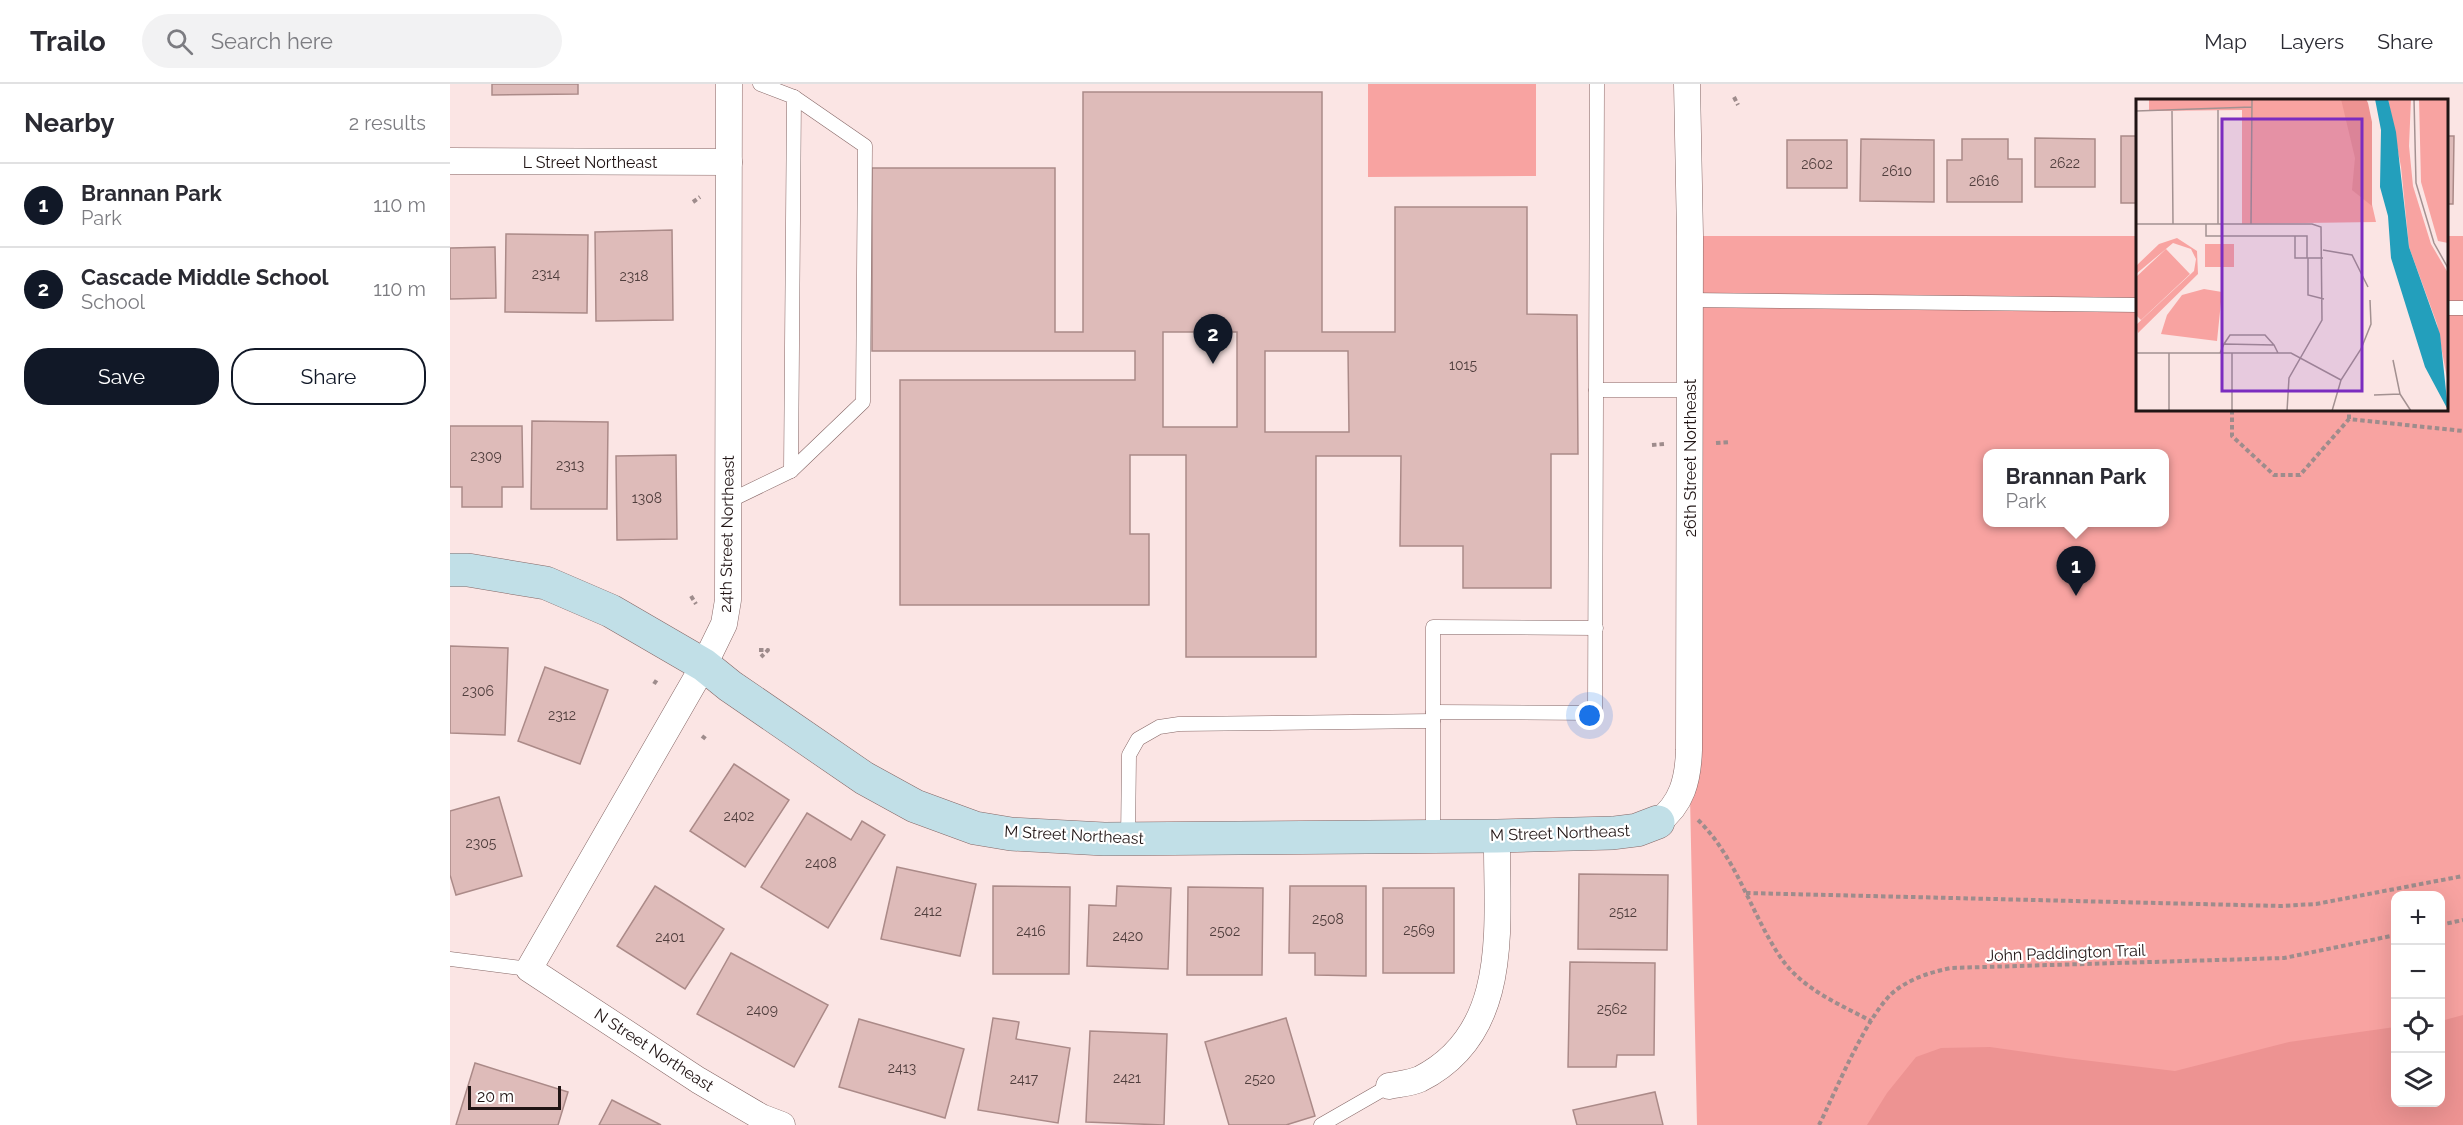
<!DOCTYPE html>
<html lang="en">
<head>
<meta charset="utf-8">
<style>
  body { margin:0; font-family:Raleway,sans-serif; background:#f2f2f3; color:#2b2b33 }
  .controls { position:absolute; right:18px; bottom:18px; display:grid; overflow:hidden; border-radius:12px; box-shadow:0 6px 24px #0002 }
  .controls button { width:54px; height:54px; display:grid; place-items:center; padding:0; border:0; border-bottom:2px solid #e1e1e2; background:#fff; color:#2b2b33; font:30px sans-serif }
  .scale { position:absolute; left:18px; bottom:15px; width:93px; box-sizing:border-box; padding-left:6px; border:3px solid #201414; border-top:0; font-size:16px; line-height:21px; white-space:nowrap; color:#201414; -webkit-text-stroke:4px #fff; paint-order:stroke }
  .you { position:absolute; left:1140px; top:632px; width:21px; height:21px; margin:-15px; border:4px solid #fff; border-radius:50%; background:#1a73e8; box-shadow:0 0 0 9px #1a73e833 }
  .badge { display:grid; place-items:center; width:39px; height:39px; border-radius:50%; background:#111827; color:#fff; font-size:20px; font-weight:700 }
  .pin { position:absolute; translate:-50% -50px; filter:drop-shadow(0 2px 3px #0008) }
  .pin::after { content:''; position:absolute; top:32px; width:21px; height:18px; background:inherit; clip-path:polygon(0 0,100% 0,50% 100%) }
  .popup { position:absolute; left:1533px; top:365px; width:186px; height:78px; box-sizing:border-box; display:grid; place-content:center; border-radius:12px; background:#fff; filter:drop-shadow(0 2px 4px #0005); font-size:20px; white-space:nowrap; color:#7c7c81 }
  .popup b { font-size:22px; color:#2b2b33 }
  .popup::after { content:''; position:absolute; left:50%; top:100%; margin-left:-12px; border:12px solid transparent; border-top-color:#fff }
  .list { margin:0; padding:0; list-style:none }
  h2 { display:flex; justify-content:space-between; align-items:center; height:78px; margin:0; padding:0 24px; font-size:26px }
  h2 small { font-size:20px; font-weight:400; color:#7c7c81 }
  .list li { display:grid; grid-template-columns:39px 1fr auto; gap:18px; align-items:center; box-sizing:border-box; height:84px; padding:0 24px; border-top:2px solid #e1e1e2 }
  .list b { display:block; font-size:22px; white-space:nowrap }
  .list p { margin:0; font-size:20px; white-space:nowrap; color:#7c7c81 }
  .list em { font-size:20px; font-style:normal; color:#7c7c81 }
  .actions { display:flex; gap:12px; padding:18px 24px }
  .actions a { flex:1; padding:14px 0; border:2px solid #111827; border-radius:24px; text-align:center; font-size:21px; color:#111827 }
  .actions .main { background:#111827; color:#fff }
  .icon { flex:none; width:33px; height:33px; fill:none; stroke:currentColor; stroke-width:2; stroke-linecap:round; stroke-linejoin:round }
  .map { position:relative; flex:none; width:2013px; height:1041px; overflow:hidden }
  header { display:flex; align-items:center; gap:36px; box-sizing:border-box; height:84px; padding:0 30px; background:#fff; border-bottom:2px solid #e1e1e2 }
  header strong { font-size:28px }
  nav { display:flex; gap:33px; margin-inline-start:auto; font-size:21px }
  .search { width:420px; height:54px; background:#f2f2f3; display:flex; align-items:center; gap:15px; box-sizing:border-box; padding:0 21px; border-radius:33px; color:#7c7c81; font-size:22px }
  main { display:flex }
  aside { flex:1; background:#fff }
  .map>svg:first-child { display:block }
  .green { fill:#f8a3a1; fill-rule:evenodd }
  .forest { fill:#ed9392 }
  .building { fill:#debbb9; stroke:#ab8a88; stroke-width:1.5; fill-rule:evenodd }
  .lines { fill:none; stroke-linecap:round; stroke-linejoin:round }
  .lane-casing { stroke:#856665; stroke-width:15 }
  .street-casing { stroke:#856665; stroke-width:27 }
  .secondary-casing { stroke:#856665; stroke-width:34 }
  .path { stroke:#9e8c8c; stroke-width:4; stroke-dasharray:4.5 3; stroke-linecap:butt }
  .lane { stroke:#fff; stroke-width:14 }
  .street { stroke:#fff; stroke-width:26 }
  .secondary { stroke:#c1dfe7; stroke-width:33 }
  .labels { text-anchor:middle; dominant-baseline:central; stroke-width:4.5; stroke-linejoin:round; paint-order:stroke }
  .number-label { font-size:14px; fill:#503e3d }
  .street-label { font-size:16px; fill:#201414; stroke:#fff }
  .inset-road { fill:none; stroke:#a39191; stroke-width:1.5 }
  .view { fill:#7b2cbf; fill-opacity:0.15; stroke:#7b2cbf; stroke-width:3 }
  .inset-edge { fill:none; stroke:#201414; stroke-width:3 }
</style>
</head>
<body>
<header>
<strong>Trailo</strong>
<div class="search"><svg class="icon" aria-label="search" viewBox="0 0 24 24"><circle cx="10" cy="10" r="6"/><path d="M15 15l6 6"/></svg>Search here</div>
<nav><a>Map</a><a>Layers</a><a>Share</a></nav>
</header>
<main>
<aside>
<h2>Nearby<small>2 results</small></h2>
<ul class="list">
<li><span class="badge">1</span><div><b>Brannan Park</b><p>Park</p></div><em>110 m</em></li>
<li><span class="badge">2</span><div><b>Cascade Middle School</b><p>School</p></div><em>110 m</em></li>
</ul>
<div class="actions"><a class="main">Save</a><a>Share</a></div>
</aside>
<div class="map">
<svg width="2013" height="1041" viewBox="0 0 2013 1041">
  <rect width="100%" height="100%" fill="#fbe5e4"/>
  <g class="green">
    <path d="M918,0H1086V92L918,93Z"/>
    <path d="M1240,152H1687L1688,326H1996L1997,152H2013V969L1991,973L1990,812H1946L1945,981L1668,1041H1247L1239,666ZM1538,370H1714V438H1538Z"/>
  </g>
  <path class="forest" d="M2013,931V1041H1417L1437,1009L1466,973L1491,964L1540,963L1616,974L1725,987L1839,958L1945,943L1946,1018H1990L1991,937Z"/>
  <g class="building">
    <path d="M42,0H128V10L42,11Z"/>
    <path d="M633,8H872V248H945V123H1077V230L1127,231L1128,370H1101V504H1013V462H950L951,372H866V573H736V371H680V450H699V521H450V296H685V267H422V84H605V248H633ZM713,248H787V343H713ZM815,267H898L899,348H815Z"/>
    <rect x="1671" y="52" width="17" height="67"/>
    <path d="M1996,52H2004L2003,120H1996Z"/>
    <path d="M1585,54L1645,55V103H1585Z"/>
    <path d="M1411,55L1484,56V118L1410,117Z"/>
    <path d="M1512,55H1558V75H1572V118H1497V76H1512Z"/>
    <rect x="1337" y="56" width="60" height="48"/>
    <path d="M222,146L223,236L146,237L145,148Z"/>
    <path d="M56,150L138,151L137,229L55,228Z"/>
    <path d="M45,163L46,214L0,215V164Z"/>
    <path d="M82,337L158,338L157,425H81Z"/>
    <path d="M0,342H72L73,403H52V423H12V403H0Z"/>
    <path d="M226,371L227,455L167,456L166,372Z"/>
    <path d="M0,562L58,564L55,651L0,649Z"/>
    <path d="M95,583L158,606L130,680L68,657Z"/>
    <path d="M284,680L339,716L295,783L240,747Z"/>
    <path d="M49,713L72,792L6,811L0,791V727Z"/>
    <path d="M357,729L401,756L412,737L435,751L378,844L311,803Z"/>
    <path d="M447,783L526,800L510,872L431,855Z"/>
    <path d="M1129,790L1218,791L1217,866L1128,865Z"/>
    <path d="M205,802L274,845L235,905L167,862Z"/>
    <path d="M543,802L620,803L619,890H543Z"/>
    <path d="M667,802L721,804L718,885L637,882L639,821L666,822Z"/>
    <path d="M840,802H916V892L865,891V869H839Z"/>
    <path d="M738,803L813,804L812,891H737Z"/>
    <rect x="933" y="804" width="71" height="85"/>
    <path d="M281,869L378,921L344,983L247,930Z"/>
    <path d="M1120,878L1205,879L1204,971H1167L1166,983H1118Z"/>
    <path d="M543,934L569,938L566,955L620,964L608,1039L528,1026Z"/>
    <path d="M836,934L865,1032L836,1041H779L755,958Z"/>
    <path d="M409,935L514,965L495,1034L389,1003Z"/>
    <path d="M640,947L717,950L714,1041L636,1038Z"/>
    <path d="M25,979L118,1008L108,1041H6Z"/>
    <path d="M1205,1008L1213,1041H1127L1123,1026Z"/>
    <path d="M162,1016L211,1041H149Z"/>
  </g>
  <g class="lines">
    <g class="lane-casing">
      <g id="lane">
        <path d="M1240,216L1688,221"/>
        <path d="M1996,224H2013"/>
        <path d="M1146,306H1240"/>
        <path d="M341,387L413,318L415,62L344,13"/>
        <path d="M279,417L341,387L344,13L310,0"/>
        <path d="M983,628V543L1146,544"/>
        <path d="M983,752V628L1145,629L1147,0"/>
        <path d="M678,755L679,671L688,655L709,643L729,640L983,637"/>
        <path d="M0,875L79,885"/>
        <path d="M871,1041L939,1002"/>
      </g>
    </g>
    <g class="street-casing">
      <g id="street">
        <path d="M279,0L278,516L274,540L254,581L79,885L248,996L311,1033L332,1041"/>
        <path d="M0,77L279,78"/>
        <path d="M1208,738C1232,720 1238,696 1239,666L1240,152L1237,0"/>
        <path d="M939,1002C949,1000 961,999 970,995C1063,948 1046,839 1047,752"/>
      </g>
    </g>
    <g class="secondary-casing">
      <path id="secondary" d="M0,486H18L96,499L161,527L254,581L280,602L414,694L465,722L525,744L561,750L654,755L1047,752L1163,749L1187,746L1208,738"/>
    </g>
    <g class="path">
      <path d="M1284,13L1288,21"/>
      <path d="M243,118L250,113"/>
      <path d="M1782,326V352L1824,391H1850L1899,335L2013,347"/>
      <path d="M1899,335V326"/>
      <path d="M1266,359L1280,358"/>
      <path d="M1202,361L1214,360"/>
      <path d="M241,512L246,520"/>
      <path d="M309,566H318L311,573"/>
      <path d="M204,600L208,594"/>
      <path d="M252,652L257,656"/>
      <path d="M1248,736C1287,774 1301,830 1331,874C1352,905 1389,920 1421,937"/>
      <path d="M1296,809L1831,822L1866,820L2013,792"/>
      <path d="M1990,841L2013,836"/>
      <path d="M1369,1041C1386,1007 1418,927 1446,906C1462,894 1481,888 1501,884L1834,874L1946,851"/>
    </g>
    <use href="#lane" class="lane"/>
    <use href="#street" class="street"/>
    <use href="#secondary" class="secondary"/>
  </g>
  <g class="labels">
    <g class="number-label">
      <text x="1615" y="79">2622</text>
      <text x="1367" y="80">2602</text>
      <text x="1447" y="87">2610</text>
      <text x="1534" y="97">2616</text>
      <text x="96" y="190">2314</text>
      <text x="184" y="192">2318</text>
      <text x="1013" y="281">1015</text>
      <text x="36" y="372">2309</text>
      <text x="120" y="381">2313</text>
      <text x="197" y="414">1308</text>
      <text x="28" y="607">2306</text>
      <text x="112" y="631">2312</text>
      <text x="289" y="732">2402</text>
      <text x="31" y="759">2305</text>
      <text x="371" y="779">2408</text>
      <text x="478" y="827">2412</text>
      <text x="1173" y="828">2512</text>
      <text x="878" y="835">2508</text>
      <text x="969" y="846">2569</text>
      <text x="581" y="847">2416</text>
      <text x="775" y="847">2502</text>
      <text x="678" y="852">2420</text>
      <text x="220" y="853">2401</text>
      <text x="1162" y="925">2562</text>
      <text x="312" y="926">2409</text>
      <text x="452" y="984">2413</text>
      <text x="677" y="994">2421</text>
      <text x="574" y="995">2417</text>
      <text x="810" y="995">2520</text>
    </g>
    <g class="street-label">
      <text x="140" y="78">L Street Northeast</text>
      <text transform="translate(1240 374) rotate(-90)">26th Street Northeast</text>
      <text transform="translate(277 450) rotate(-89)">24th Street Northeast</text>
      <text transform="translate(1110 749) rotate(-2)">M Street Northeast</text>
      <text transform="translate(624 751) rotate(3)">M Street Northeast</text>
      <text transform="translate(1616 869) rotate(-2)">John Paddington Trail</text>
      <text transform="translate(204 966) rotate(33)">N Street Northeast</text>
    </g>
  </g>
  <g transform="translate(1686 15)">
    <rect width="312" height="312" fill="#fbe5e4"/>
    <path d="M13,0H212L240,123L106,125V11L13,12ZM252,0H275L273,47L277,87L295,145L312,174V285L301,225L273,148L265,68ZM283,0H312V144L302,142L285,83ZM41,139L61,152L62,175L2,234L0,226L58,172L60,160L55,150L37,144L0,175V167L23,145ZM69,145H98V168H69ZM30,150L54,175L5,221L0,216V178ZM68,190L86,193L81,242L25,235L31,216L46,196Z" fill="#f8a3a1"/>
    <path d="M205,0H230L232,4L236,23V107L216,91L219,59Z" fill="#ed9392"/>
    <path d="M239,0H252L260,33L273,148L304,235L312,311L289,268L255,159L252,117L244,88L245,31Z" fill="#239fbc"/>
    <path class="inset-road" d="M278,0L280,84L298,144L312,169M82,11V125M0,12L116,8M36,12L37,125M0,125H176L185,128L186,221L153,279L151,312M70,125V137H171V159H187M115,125L116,0M159,137V159H171M187,151L216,156L232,188M172,159V196L188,200M88,245L94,236H129L138,246M0,254H155L205,281M33,254V312M84,254L88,245L138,246L142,254M257,261L264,295M264,295L275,312M238,296L264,295M96,312V254M196,312L205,281L225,250L235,225L234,201"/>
    <path class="view" d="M86,20H226V292H86Z"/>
    <rect width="312" height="312" class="inset-edge"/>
  </g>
</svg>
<div class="controls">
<button>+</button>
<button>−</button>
<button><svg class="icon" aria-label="locate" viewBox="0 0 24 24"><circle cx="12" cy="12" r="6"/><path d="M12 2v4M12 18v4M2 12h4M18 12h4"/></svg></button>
<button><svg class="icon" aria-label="layers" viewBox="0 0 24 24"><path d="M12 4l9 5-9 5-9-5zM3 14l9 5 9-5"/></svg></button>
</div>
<div class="scale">20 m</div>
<div class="you"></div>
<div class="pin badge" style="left:1626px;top:512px">1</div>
<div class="popup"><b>Brannan Park</b>Park</div>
<div class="pin badge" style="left:763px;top:280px">2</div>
</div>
</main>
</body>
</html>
